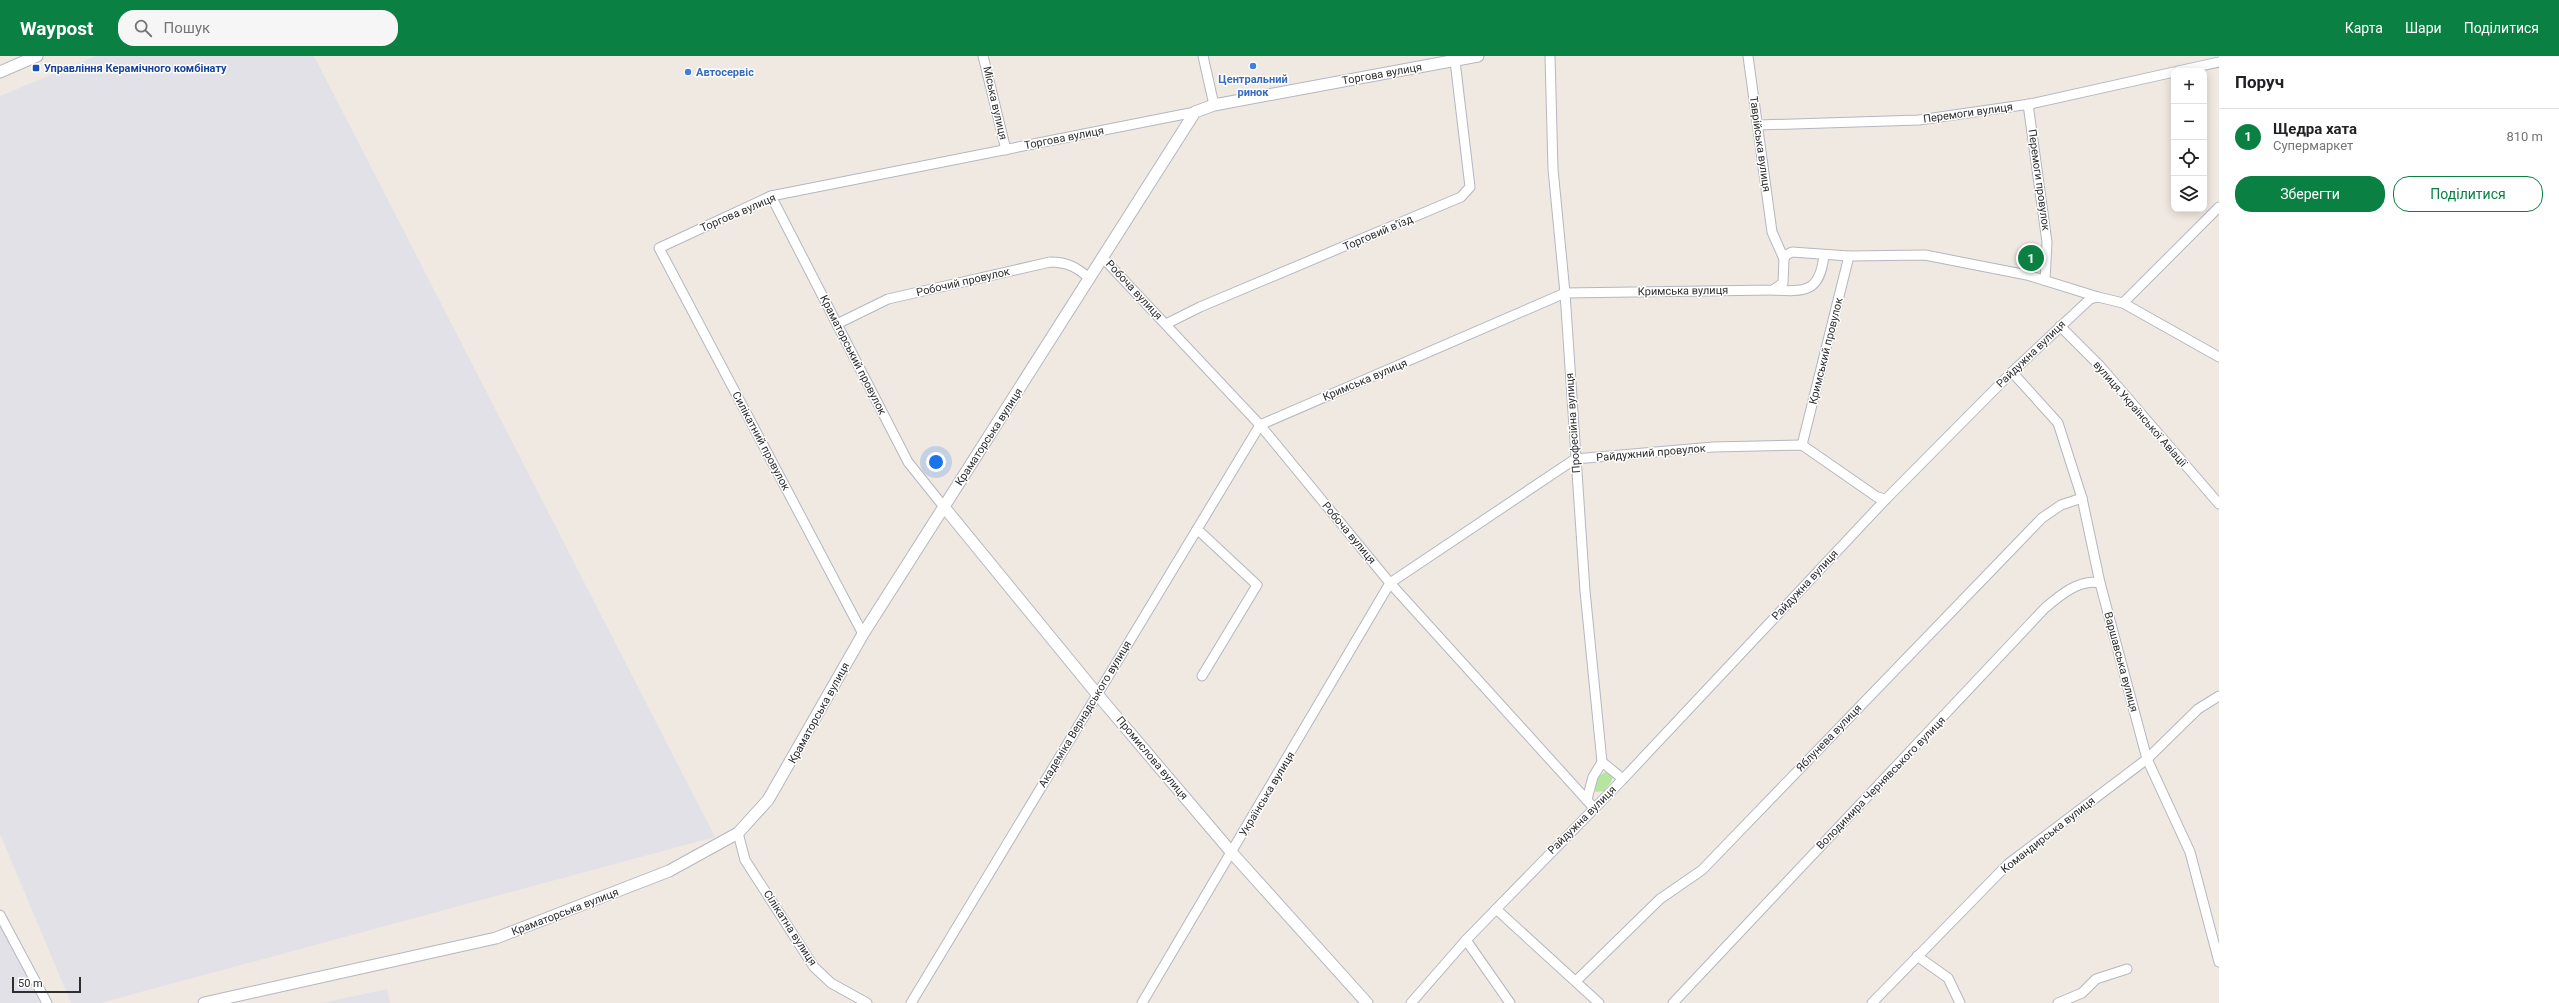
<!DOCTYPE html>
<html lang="uk">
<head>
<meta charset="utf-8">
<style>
  body { margin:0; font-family:Roboto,sans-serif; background:#f6f6f6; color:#202124 }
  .controls { position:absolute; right:12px; top:12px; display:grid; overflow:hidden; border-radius:8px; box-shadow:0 2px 10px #0003 }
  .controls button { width:36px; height:36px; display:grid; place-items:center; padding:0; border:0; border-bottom:1px solid #e0e0e0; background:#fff; color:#202124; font:20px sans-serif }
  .scale { position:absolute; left:12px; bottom:10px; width:69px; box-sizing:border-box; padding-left:4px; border:2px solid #2e2e2e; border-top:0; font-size:11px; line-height:14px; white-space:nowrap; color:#2e2e2e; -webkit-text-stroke:3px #fff; paint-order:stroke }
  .you { position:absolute; left:936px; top:406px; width:14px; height:14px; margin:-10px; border:3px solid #fff; border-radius:50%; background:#1a73e8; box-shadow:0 0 0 6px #1a73e833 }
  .badge { display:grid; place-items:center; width:26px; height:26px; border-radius:50%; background:#0b8043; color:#fff; font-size:13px; font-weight:700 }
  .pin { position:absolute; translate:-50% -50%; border:2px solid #fff; box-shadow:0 1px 4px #0006 }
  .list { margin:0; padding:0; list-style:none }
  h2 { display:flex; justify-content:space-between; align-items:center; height:52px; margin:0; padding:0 16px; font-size:17px }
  h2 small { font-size:13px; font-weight:400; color:#757577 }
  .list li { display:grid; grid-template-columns:26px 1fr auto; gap:12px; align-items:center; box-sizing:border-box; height:56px; padding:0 16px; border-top:1px solid #e0e0e0 }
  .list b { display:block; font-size:15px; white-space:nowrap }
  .list p { margin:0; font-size:13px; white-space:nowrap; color:#757577 }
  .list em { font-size:13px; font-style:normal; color:#757577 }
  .actions { display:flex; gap:8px; padding:12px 16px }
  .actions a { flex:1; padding:9px 0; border:1px solid #0b8043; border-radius:16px; text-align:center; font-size:14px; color:#0b8043 }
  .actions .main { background:#0b8043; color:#fff }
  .icon { flex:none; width:22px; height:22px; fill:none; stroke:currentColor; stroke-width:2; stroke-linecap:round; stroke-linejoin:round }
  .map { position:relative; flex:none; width:2219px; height:947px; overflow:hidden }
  header { display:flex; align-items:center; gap:24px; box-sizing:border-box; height:56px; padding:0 20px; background:#0b8043; color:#fff }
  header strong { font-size:19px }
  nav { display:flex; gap:22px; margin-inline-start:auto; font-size:14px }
  .search { width:280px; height:36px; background:#f6f6f6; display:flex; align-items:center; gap:10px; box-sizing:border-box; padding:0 14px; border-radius:16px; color:#757577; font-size:15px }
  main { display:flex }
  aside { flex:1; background:#fff }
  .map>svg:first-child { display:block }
  .industrial { fill:#e3e1e8 }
  .green { fill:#b6e59e }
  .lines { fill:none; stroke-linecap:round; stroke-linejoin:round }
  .minor-casing { stroke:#b4b7c1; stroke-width:11 }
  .tertiary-casing { stroke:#b4b7c1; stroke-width:13 }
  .minor { stroke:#fff; stroke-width:9 }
  .tertiary { stroke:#fff; stroke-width:11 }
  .shop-dot { fill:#3f7fe0; stroke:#fff; stroke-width:1.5 }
  .transit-dot { fill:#1a4fb4; stroke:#fff; stroke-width:1.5 }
  .labels { text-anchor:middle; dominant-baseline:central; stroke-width:3; stroke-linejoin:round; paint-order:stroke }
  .transit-label { font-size:11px; font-weight:bold; fill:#164399; stroke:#fff; text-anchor:start }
  .shop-label { font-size:11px; font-weight:bold; fill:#366cbe; stroke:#fff; text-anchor:start }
  .street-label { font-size:11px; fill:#2e2e2e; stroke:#fff }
</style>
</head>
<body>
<header>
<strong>Waypost</strong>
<div class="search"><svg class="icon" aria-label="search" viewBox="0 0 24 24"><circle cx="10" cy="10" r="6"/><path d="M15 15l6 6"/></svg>Пошук</div>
<nav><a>Карта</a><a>Шари</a><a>Поділитися</a></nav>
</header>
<main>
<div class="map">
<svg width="2219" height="947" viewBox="0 0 2219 947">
  <rect width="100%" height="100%" fill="#efe9e1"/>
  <g class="industrial">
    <path d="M96,0H314L715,781L100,947H71L0,778V40Z"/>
    <path d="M0,869L40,947H0Z"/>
    <path d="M387,933L390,947H322Z"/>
  </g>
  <path class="green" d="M1605,716L1613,720L1611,726L1604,735L1596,736L1594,729L1595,723Z"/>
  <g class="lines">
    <g class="minor-casing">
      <g id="minor">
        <path d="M983,0L1006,94"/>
        <path d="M1203,0L1214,49"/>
        <path d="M1550,0L1553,113L1565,237L1585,535L1602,706L1623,723"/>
        <path d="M1748,0L1772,176L1784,203"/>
        <path d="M2178,15L2219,6"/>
        <path d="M2028,48L2047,186L2045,224"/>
        <path d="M1758,69L1919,64L2030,48L2174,16"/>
        <path d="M771,140L908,406L944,451"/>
        <path d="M1103,202L1260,369L1390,527L1594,752"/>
        <path d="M1773,234C1806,236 1820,236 1824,199"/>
        <path d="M2123,247L2219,301"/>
        <path d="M837,268L888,243L1050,206C1067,206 1077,211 1090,223"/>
        <path d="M1166,268L1200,251L1461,141L1470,131L1455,5"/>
        <path d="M2060,270L2100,310L2219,448"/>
        <path d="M2012,316L2058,367L2082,442L2100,527L2147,703L2190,796L2219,906"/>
        <path d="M1802,389L1849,200"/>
        <path d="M1197,473L1257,529L1202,620"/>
        <path d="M863,578L659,192L771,140L1195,56"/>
        <path d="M1587,743L1593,721L1602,706"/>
        <path d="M738,777L745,804L814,911L831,927L867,947"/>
        <path d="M1496,853L1599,947"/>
        <path d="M0,859L47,947"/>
        <path d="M1466,884L1510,947"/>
        <path d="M1917,900L1948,922L1960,947"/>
        <path d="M1576,925L1660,843L1702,814L2042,462L2061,449L2082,442"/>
        <path d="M911,947L1260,369L1565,237L1773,234L1783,227L1784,203L1786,199L1792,196L1849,200L1925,199L2027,219L2098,241"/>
        <path d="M1142,947L1390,527L1575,403L1713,391L1802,389L1877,441L1886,443"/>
        <path d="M1411,947L1466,884L1623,723L1886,443L2012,316L2090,243L2098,241L2123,247L2219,151"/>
        <path d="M1673,947L2045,552C2059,540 2080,522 2100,527"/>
        <path d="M1872,947L2008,808L2147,703L2198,653L2219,640"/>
        <path d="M2058,947L2082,937L2096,923L2127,913"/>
      </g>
    </g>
    <g class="tertiary-casing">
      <g id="tertiary">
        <path d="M0,16L37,0"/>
        <path d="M944,451L1097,638L1232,797L1367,947"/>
        <path d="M204,947L496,882L669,815L738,777L768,744L863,578L1195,56L1214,49L1478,0"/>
      </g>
    </g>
    <use href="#minor" class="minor"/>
    <use href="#tertiary" class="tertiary"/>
  </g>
  <g class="shop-dot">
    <circle cx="1253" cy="10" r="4"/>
    <circle cx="688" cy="16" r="4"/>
  </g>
  <rect class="transit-dot" x="32" y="8" width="8" height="8" rx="2"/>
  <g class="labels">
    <g class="transit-label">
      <text x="44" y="12">Управління Керамічного комбінату</text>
    </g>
    <g class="shop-label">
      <text x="696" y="16">Автосервіс</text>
      <text x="1253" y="23" text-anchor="middle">Центральний<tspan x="1253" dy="13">ринок</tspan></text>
    </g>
    <g class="street-label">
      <text transform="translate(1382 18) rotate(-10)">Торгова вулиця</text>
      <text transform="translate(995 47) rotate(77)">Міська вулиця</text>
      <text transform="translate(1968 57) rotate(-8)">Перемоги вулиця</text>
      <text transform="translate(1064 82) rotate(-11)">Торгова вулиця</text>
      <text transform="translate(1760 88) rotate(82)">Таврійська вулиця</text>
      <text transform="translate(2039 124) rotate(82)">Перемоги провулок</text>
      <text transform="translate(738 157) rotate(-23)">Торгова вулиця</text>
      <text transform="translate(1378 177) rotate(-23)">Торговий в’їзд</text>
      <text transform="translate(963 226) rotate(-13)">Робочий провулок</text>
      <text transform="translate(1134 234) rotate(47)">Робоча вулиця</text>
      <text transform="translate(1683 235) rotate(-1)">Кримська вулиця</text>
      <text transform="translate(1826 295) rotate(-76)">Кримський провулок</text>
      <text transform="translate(2031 298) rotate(-44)">Райдужна вулиця</text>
      <text transform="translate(853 299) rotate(63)">Краматорський провулок</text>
      <text transform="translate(1365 324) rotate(-23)">Кримська вулиця</text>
      <text transform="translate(2140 358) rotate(49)">вулиця Української Авіації</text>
      <text transform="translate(1573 367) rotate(-94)">Професійна вулиця</text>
      <text transform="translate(989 381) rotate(-57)">Краматорська вулиця</text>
      <text transform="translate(761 385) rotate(62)">Силікатний провулок</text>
      <text transform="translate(1651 397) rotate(-5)">Райдужний провулок</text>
      <text transform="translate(1349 477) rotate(50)">Робоча вулиця</text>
      <text transform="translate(1805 529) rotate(-47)">Райдужна вулиця</text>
      <text transform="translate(2121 606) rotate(75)">Варшавська вулиця</text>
      <text transform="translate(819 657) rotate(-61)">Краматорська вулиця</text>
      <text transform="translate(1085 658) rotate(-59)">Академіка Вернадського вулиця</text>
      <text transform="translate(1829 682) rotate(-46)">Яблунева вулиця</text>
      <text transform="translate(1152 702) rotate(50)">Промислова вулиця</text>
      <text transform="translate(1881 727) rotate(-46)">Володимира Чернявського вулиця</text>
      <text transform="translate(1267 738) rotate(-59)">Українська вулиця</text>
      <text transform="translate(1582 764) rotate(-45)">Райдужна вулиця</text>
      <text transform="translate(2048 779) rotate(-38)">Командирська вулиця</text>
      <text transform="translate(565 856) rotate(-21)">Краматорська вулиця</text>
      <text transform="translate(790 872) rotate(57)">Сілікатна вулиця</text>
    </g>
  </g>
</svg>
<div class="controls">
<button>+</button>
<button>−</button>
<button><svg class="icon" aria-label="locate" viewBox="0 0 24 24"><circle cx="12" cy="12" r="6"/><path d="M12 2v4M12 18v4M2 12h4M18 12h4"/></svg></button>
<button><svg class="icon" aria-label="layers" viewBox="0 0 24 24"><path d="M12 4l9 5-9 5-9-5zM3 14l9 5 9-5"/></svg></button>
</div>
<div class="scale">50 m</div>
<div class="you"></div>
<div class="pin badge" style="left:2031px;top:202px">1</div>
</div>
<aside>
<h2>Поруч<small></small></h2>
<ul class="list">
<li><span class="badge">1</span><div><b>Щедра хата</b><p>Супермаркет</p></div><em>810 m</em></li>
</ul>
<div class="actions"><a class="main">Зберегти</a><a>Поділитися</a></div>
</aside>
</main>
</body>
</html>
